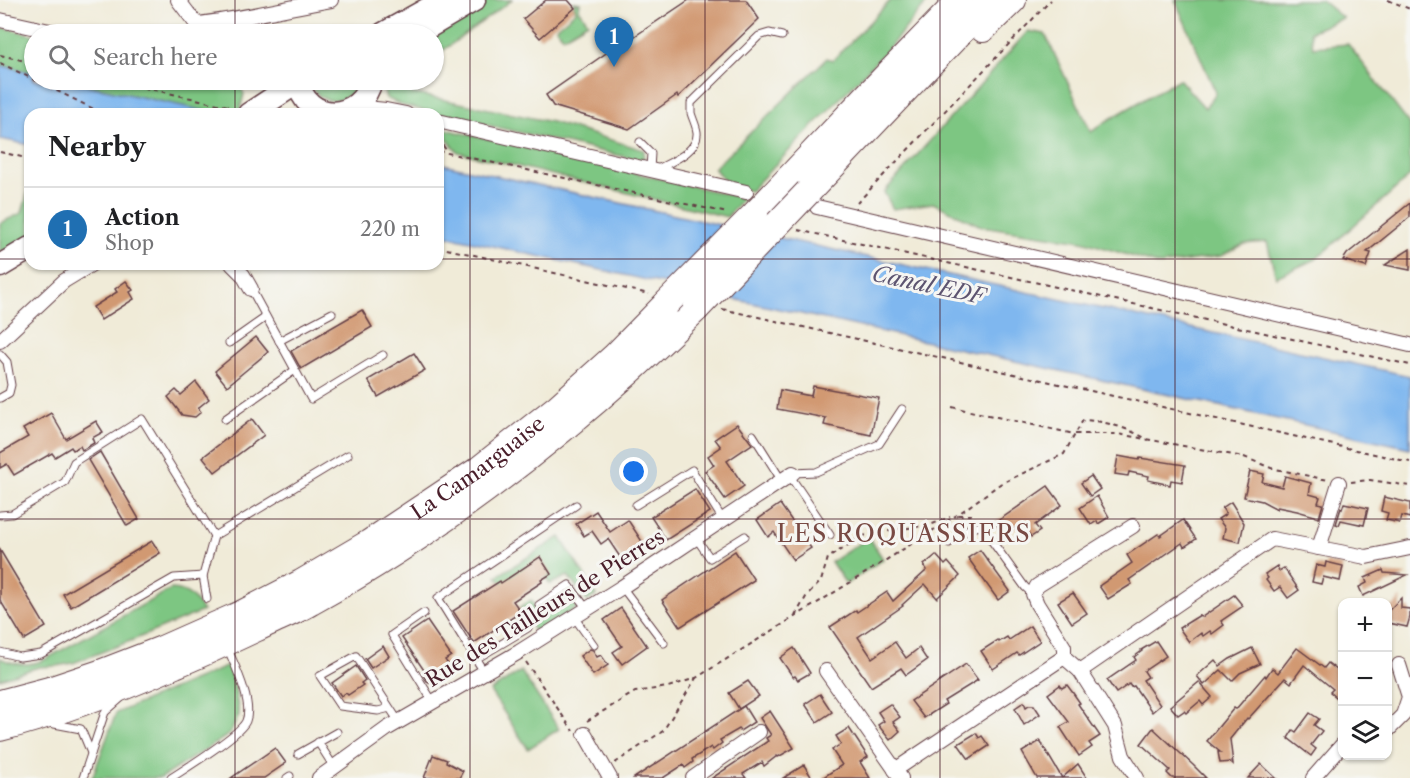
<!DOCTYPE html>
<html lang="en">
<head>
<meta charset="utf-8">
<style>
  body { margin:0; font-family:"Libre Caslon Text",serif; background:#f6f6f6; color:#202124 }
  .controls { position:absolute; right:18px; bottom:18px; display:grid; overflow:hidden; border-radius:12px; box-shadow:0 2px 4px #0004 }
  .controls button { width:54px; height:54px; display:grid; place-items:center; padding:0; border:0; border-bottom:2px solid #e0e0e0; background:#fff; color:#202124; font:30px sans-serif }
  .you { position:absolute; left:634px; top:472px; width:21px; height:21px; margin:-15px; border:4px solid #fff; border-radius:50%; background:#1a73e8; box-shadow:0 0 0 9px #1a73e833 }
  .badge { display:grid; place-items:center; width:39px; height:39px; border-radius:50%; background:#1f6fb2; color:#fff; font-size:20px; font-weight:700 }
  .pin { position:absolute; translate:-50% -50px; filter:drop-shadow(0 2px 3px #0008) }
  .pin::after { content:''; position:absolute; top:32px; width:21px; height:18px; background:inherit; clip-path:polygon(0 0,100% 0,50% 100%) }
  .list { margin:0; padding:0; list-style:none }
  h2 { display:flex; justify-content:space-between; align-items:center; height:78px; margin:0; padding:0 24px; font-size:26px }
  h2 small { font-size:20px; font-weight:400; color:#757577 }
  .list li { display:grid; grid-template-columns:39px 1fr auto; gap:18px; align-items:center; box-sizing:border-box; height:84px; padding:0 24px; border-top:2px solid #e0e0e0 }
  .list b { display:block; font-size:22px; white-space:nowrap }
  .list p { margin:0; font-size:20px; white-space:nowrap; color:#757577 }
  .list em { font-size:20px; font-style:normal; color:#757577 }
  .icon { flex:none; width:33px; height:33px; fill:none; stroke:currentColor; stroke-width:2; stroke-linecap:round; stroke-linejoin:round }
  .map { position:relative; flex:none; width:1410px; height:778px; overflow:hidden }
  .search { position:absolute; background:#fff; box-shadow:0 2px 4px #0004; left:24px; top:24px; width:420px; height:66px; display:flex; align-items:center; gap:15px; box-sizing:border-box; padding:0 21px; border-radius:33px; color:#757577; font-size:22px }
  .panel { position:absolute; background:#fff; box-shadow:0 2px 4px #0004; left:24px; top:108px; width:420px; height:162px; border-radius:18px }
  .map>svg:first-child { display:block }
  .green { fill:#7dc682; stroke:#647256; stroke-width:1.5 }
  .water { fill:#7fb7ef; stroke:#646b8d; stroke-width:1.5 }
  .building { fill:#d19972 }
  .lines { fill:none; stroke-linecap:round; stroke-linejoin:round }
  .lane-casing { stroke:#633e45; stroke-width:9 }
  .street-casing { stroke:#633e45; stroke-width:16 }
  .primary-casing { stroke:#633e45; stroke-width:25 }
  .highway-casing { stroke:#633e45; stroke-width:28 }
  .path { stroke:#633e45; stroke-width:2; stroke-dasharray:4.5 4.5; stroke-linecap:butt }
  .lane { stroke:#fff; stroke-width:7 }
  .street { stroke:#fff; stroke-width:14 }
  .primary { stroke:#fff; stroke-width:22 }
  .highway { stroke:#fff; stroke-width:26 }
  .highway-bridge-casing { stroke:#633e45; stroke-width:28; stroke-linecap:butt }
  .highway-bridge { stroke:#fff; stroke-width:26 }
  .grid { fill:none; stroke:#4a1f2b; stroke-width:1.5; stroke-opacity:0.55 }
  .labels { text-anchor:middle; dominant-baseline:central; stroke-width:6; stroke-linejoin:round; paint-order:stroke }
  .street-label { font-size:21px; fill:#4a1f2b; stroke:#f6f6f2 }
  .water-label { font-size:22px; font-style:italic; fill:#5d5470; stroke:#f6f6f2 }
  .quarter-label { font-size:24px; letter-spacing:1.5px; fill:#794a44; stroke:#f6f6f2 }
</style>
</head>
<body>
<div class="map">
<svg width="1410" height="778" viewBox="0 0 1410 778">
  <rect width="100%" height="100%" fill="#f6f6f2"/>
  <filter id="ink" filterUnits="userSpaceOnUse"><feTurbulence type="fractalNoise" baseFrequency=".0167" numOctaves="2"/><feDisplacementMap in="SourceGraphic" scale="12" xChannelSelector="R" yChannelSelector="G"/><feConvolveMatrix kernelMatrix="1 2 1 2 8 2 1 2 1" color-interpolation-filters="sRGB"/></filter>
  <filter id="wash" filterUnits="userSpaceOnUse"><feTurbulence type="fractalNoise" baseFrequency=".008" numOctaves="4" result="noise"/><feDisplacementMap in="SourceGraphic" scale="24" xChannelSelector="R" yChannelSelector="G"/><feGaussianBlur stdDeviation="1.35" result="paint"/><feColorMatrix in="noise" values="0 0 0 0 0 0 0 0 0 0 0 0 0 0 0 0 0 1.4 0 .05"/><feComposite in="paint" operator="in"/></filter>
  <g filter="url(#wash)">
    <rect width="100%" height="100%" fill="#f0ebd8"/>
    <g class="green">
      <path d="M487,0H512L434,57V34L439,27Z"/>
      <path d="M891,0H929L888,49L750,191L729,186L714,168L827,58L833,60Z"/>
      <path d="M1175,0H1321L1343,18L1310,32L1313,47L1348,44L1410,125V176L1316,259L1276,277L1267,242L1244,244L1221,256L1160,265L1082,241L981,226L933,203L893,209L884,192L1028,31L1045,34L1091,132L1105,122L1179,79L1205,108L1216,93Z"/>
      <path d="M573,2L580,3L579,9L588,22L563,37L556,28L576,11Z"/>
      <path d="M0,27L34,35V73L0,65Z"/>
      <path d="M63,80H231L238,83L244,94L239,114H219Z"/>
      <path d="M308,80H359C349,107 319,108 308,80Z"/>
      <path d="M382,80H407L405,86L411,93L552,122L644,150L643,161L401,105L386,98L381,82Z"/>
      <path d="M445,129L743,198L727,217L458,152L442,133Z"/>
      <path d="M30,185V236L0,253V223L22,213Z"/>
      <path d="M560,537L597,595L587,601L568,576L550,584L546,577L550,574L505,589L497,576Z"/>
      <path d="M869,537L883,559L846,584L831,562Z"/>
      <path d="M171,589C189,590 193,597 203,611L133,640L73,663L57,666L39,667L0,679V658C14,665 30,666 44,660Z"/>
      <path d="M570,597L577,608L536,634L520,608L531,600L535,607L534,609L536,611L541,610L543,613Z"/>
      <path d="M228,666L235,689L239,715L230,734L161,778H92L116,713Z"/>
      <path d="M521,671L559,729L528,749L490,691Z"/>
    </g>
    <g class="water">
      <path d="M0,65L34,73V80H63L219,114H30V145L0,139Z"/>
      <path d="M438,163L1410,376V448L438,234Z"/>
    </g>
    <g id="blocks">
      <g class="building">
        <path d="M546,0H568L575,8L540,38L523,19Z"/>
        <path d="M689,0H746L759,19L678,97L677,95L629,129L553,106L546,95L625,40L626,42Z"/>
        <path d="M1410,203V217L1367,252L1371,253L1366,267L1343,260L1347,254Z"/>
        <path d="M1410,249V270L1385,265Z"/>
        <path d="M126,281L133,290L130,292L134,299L101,320L93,307L117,292L115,289Z"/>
        <path d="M362,310L372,327L301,369L291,351Z"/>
        <path d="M256,337L268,352L227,386L215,371Z"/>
        <path d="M414,353L425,370L378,397L368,380Z"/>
        <path d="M196,382L209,399L198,408L201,412L195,417L182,415L168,397L176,390L181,395Z"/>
        <path d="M813,386L879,398L871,435L824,425L826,418L777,409L780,390L811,396Z"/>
        <path d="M51,413L66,439L96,421L103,432L92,438L94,443L82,450L80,446L73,450L71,447L55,457L52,453L14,475L7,464L0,468V453L28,437L23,429Z"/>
        <path d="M252,419L264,435L215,472L203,457Z"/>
        <path d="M737,424L752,444L727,461L744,486L725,499L705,471L714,465L708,456L721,447L715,439Z"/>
        <path d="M100,452L139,519L127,526L88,460Z"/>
        <path d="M1118,456L1139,460L1140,458L1185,465L1182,482L1171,480L1170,485L1148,480L1149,476L1129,472L1128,476L1115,474Z"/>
        <path d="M1250,471L1264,474L1262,482L1282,487L1285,476L1311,483L1309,494L1320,497L1318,503L1323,504L1319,518L1315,517V516L1297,511L1277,507V509L1262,501L1244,497Z"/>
        <path d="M1091,476L1100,489L1090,496L1081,483Z"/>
        <path d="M1048,486L1062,505L1035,525L1040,531L1031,537L1022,523L1004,536L995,523Z"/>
        <path d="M695,489L710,512L666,540L651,517Z"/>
        <path d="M1097,496L1109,517L1098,524L1097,521L1091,525L1080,508Z"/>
        <path d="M1384,497L1410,503V518L1402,516L1400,523L1386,520L1388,513L1381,511Z"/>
        <path d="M1231,502L1244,523L1240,542L1223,538L1225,528L1218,519L1226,514L1222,508Z"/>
        <path d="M1344,503L1368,508L1364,525L1341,520L1339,525L1336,524L1341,508L1342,509Z"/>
        <path d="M780,504L811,548L793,560L774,532L768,537L757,520Z"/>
        <path d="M596,511L610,532L628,520L645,546L622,560L608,539L601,544L592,531L584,536L576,524Z"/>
        <path d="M1183,520L1196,539L1184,547L1182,543L1129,580L1132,584L1108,599L1099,586L1132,563L1127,555L1158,534L1160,536Z"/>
        <path d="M152,541L160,553L71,607L63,594Z"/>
        <path d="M0,550L46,627L24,640L0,600Z"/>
        <path d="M980,550L1010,591L998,600L968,558Z"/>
        <path d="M735,551L754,580L680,627L662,600Z"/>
        <path d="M936,555L945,565L948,562L960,576L937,598L925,584L902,605L903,606L858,637L872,658L895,642L906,658L919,648L927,660L906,675L901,668L871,687L830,627L856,610L857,612L887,592L893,601L927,570L924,565Z"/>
        <path d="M540,557L551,574L541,580L542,582L513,601L521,612L474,643L453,611L500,581L501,583Z"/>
        <path d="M1326,562L1343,566L1340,581L1323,577L1321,584L1312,582L1316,565L1325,567Z"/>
        <path d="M1277,566L1279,571L1284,568L1299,590L1288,598L1280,587L1274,591L1266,580L1268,578L1265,574Z"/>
        <path d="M1383,570L1384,573L1407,575L1363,596L1359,587L1367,583L1365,578Z"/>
        <path d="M1073,593L1087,613L1072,623L1058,602Z"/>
        <path d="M1234,595L1243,606L1221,621L1224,625L1212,634L1210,631L1203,636L1201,633L1189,642L1179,628L1200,615L1202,617Z"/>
        <path d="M1401,598V608L1410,609V617L1407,627L1388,623V611Z"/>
        <path d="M621,608L647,646L622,664L613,652L622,646L604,620Z"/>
        <path d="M427,621L451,656L445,660L453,671L433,684L427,681L423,675L426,673L402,638Z"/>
        <path d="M1030,626L1040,641L1019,655L1017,653L993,669L981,651L998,640L999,642L1007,637L1009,640Z"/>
        <path d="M1156,641L1166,656L1144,671L1148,677L1143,680L1160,705L1152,712L1134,686L1131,687L1129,684L1116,693L1107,680L1136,660L1134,657L1142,651L1141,650Z"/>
        <path d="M383,646L389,656L371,668L365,659Z"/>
        <path d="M794,648L810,673L798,680L795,676L793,677L780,658Z"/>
        <path d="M1252,648L1260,664L1240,673L1232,681L1221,670L1204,685L1197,676L1215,660L1220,666L1230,659Z"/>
        <path d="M1297,648L1324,668L1328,663L1342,674V702L1330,692L1333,689L1304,665L1291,683L1285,678L1248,719L1247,718L1230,739L1233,764L1231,762L1220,763L1218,752H1220L1207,741L1234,708L1236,709L1265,675L1266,677L1272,668L1278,673Z"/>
        <path d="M590,649L593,650L597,657L601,655L608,665L593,675L580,656Z"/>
        <path d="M966,664L978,680L944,701L946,704L924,718L911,701Z"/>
        <path d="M356,666L365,680L361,683L363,685L348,695L346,693L341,696L332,683Z"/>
        <path d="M748,681L759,696L739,709L729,693Z"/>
        <path d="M1199,682L1212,697L1203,705L1200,701L1186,713L1184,711L1178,715L1170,706Z"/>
        <path d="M1060,685L1062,688L1067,685L1073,693L1080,703L1078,704L1100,736L1089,743L1092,747L1079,756L1060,727L1069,722L1048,694Z"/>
        <path d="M820,694L832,712L817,722L805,704Z"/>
        <path d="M1024,702L1026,707L1029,705H1034L1040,714L1024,725L1015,708Z"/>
        <path d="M890,704L900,717L893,722L900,731L890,740L878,725L884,721L878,712Z"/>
        <path d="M744,706L754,722L740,731L739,729L720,740L722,743L713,750L711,747L692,759L693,762L685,768L683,765L663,778H634Z"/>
        <path d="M770,711L794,748L778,757L777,756L764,766L762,762L743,774L746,778H712L768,741L766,738L771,735L760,718Z"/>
        <path d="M1310,713L1319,719L1314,725L1322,731L1311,745L1316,749L1311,756L1288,738L1293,730L1296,732Z"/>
        <path d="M849,728L868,757L860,762L870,778H822L842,765L832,750L841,744L836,736Z"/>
        <path d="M1153,728L1193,765L1206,778H1172L1167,773L1170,770L1141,744Z"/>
        <path d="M976,733L979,738L982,736L989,746L969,759L958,744Z"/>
        <path d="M1040,741L1062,778L1078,764L1087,778H1037L1022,752Z"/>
        <path d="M275,748L286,763L264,778H231Z"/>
        <path d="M433,755L447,760L446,762L463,771L459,778H424Z"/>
        <path d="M1261,764L1276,778H1248Z"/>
        <path d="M804,765L812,778H783Z"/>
      </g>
    </g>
  </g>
  <g filter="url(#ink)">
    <use href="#blocks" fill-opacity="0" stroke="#633e45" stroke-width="1.5"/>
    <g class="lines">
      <g class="lane-casing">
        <g id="lane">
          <path d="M640,142L651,153L650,169"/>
          <path d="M656,170C670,162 699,152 697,132C696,125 693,120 691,113C691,110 691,107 691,103L759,36L769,33L782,36"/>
          <path d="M251,289L311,399L383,355"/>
          <path d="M279,341L332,313"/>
          <path d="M229,343L266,317"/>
          <path d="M0,354L7,362L11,385L9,393L0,398"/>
          <path d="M225,419L295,370"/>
          <path d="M753,435L782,481"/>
          <path d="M793,473L816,472L879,444L902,409"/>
          <path d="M790,476L830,535"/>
          <path d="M636,505L692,470L723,520"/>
          <path d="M0,515L12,514L65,482L74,462L142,419L214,536L203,576L174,578L41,654L20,657L0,652"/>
          <path d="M214,536L348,455"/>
          <path d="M696,538L710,558L745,536"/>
          <path d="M949,543L970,528L981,526L1025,587L1033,594"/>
          <path d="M203,576L207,599"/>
          <path d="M622,587L664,643"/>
          <path d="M539,605L569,585L587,609"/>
          <path d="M424,613L392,635L433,702"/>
          <path d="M574,617L594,645"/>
          <path d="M476,659L528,628"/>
          <path d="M484,672L438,598L576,505"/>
          <path d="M390,708L378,711L340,706L320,676L356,656L399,722"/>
          <path d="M49,723L81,729L91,753"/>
          <path d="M318,742L334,767"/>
          <path d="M298,754L337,732"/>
          <path d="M83,778L105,712L121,698"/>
          <path d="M171,778C186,768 240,735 246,721C253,704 237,670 230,654"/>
          <path d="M287,778L290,776"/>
        </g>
      </g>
      <g class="street-casing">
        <g id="street">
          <path d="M178,0L204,34"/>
          <path d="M0,20L63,34"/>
          <path d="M197,24C242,19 286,8 331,0"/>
          <path d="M355,107L386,110L406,114"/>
          <path d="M438,121L746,192"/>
          <path d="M817,207L1410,345"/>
          <path d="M232,264L243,275L251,289"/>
          <path d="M0,341L64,281L92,264"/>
          <path d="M1319,548L1366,557L1410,548"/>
          <path d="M1064,657V647L1037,604L1033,594L1037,586L1133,526"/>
          <path d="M826,671L901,778"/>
          <path d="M1080,671L1115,726L1123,756L1137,778"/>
          <path d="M1388,730L1403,715L1409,697L1399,665"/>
          <path d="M585,734L610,778"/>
          <path d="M895,770L1064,657L1080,671L1272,539L1319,548L1339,483"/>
          <path d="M319,778L388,728L519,652L622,587L793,473"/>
          <path d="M693,778L759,732"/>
          <path d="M1313,778L1342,745"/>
        </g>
      </g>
      <g class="primary-casing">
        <g id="primary">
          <path d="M430,26L474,0"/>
          <path d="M383,34L444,0"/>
          <path d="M298,80C304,124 362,123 371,80"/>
          <path d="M249,114L287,89L294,80"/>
          <path d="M0,266L30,248"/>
        </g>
      </g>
      <g class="highway-casing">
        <g id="highway">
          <path d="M983,29L1013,0"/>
          <path d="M808,192L991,0"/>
          <path d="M755,214L865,98L960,0"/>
          <path id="s1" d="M0,703L49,690L100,673L162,649L241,614L301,583L369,543L477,471L558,407L614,357L667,303"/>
          <path d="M0,728C60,713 118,690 175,665C207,652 238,637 270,622C283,616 298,610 311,602C426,539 532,459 630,371C652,351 674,330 696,309"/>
        </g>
      </g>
      <g class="path">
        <path d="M1388,0L1410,9"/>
        <path d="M0,55L34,63"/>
        <path d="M0,63L104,114"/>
        <path d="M109,80L232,107"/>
        <path d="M438,138L448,153"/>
        <path d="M438,151L728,213"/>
        <path d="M0,152L30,159"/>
        <path d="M857,203L1051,0"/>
        <path d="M798,230L1410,365"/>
        <path d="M438,247L649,294"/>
        <path d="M722,309L1410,462"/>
        <path d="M952,407L1074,434H1118L1244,457L1271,468L1328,480"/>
        <path d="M1351,482L1370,480L1410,486"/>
        <path d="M958,515H972L975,518"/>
        <path d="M795,616L806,597L821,581L828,558L862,536L901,529L930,525L950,517"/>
        <path d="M526,662L573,731"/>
        <path d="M587,721L635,692L668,687L696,678L872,569L957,515L1000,484L1064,454L1083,420C1105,421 1129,428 1148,440"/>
        <path d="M615,763L663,731L696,678"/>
      </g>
      <use href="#lane" class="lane"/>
      <use href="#street" class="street"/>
      <use href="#primary" class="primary"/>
      <use href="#highway" class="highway"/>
      <g class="highway-bridge-casing">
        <g id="highway-bridge">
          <path d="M667,303L755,214"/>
          <path d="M696,309L808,192"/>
        </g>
      </g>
      <use href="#highway-bridge" class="highway-bridge"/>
    </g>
  </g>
  <path class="grid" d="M235,0V34M470,0V778M705,0V778M940,0V778M1175,0V778M235,80V114M0,259H30M438,259H1410M235,264V778M0,519H1410"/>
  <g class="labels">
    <g class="street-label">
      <text stroke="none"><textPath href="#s1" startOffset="536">La Camarguaise</textPath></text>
      <text transform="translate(545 608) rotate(-32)">Rue des Tailleurs de Pierres</text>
    </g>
    <g class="water-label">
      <text transform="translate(928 285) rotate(12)">Canal EDF</text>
    </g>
    <g class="quarter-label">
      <text x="904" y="533">LES ROQUASSIERS</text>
    </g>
  </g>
</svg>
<div class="controls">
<button>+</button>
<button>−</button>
<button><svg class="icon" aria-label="layers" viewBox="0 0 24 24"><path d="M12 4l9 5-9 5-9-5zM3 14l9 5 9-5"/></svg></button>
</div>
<div class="you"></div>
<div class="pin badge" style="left:614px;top:67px">1</div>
<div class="search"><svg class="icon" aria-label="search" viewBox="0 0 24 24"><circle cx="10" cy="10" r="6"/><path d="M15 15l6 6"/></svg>Search here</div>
<section class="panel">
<h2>Nearby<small></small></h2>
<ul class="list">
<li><span class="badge">1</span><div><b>Action</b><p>Shop</p></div><em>220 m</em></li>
</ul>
</section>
</div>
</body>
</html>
